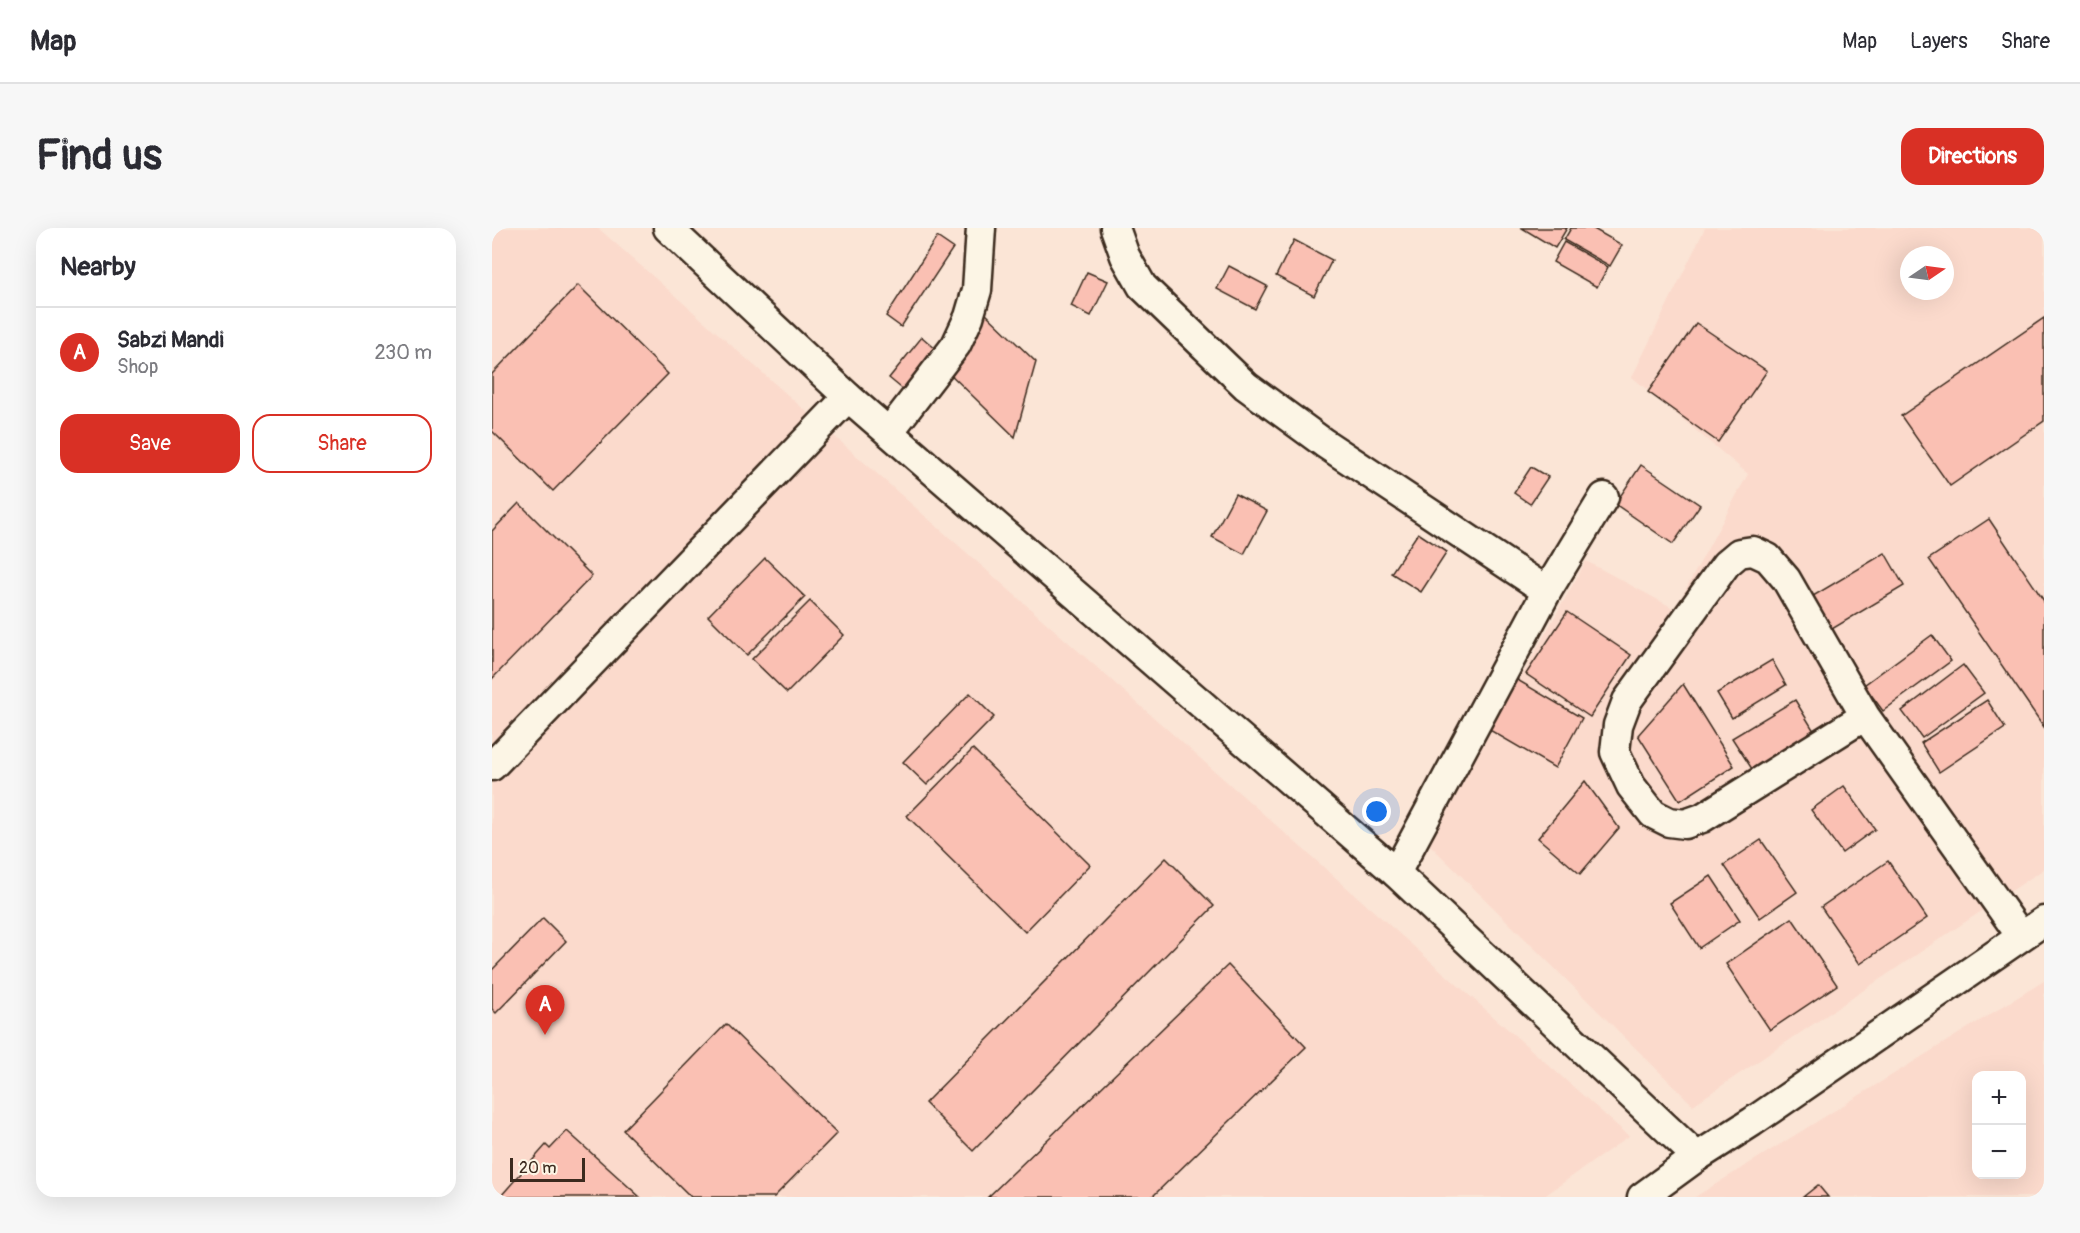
<!DOCTYPE html>
<html lang="en">
<head>
<meta charset="utf-8">
<style>
  body { margin:0; font-family:Pangolin,sans-serif; background:#f7f7f7; color:#2b2b33 }
  .controls { position:absolute; right:18px; bottom:18px; display:grid; overflow:hidden; border-radius:12px; box-shadow:0 6px 24px #0002 }
  .controls button { width:54px; height:54px; display:grid; place-items:center; padding:0; border:0; border-bottom:2px solid #e1e1e2; background:#fff; color:#2b2b33; font:30px sans-serif }
  .compass { position:absolute; left:1408px; top:18px; width:54px; height:54px; border-radius:50%; background:#fff; box-shadow:0 6px 24px #0002; rotate:77deg }
  .scale { position:absolute; left:18px; bottom:15px; width:75px; box-sizing:border-box; padding-left:6px; border:3px solid #3b2a1e; border-top:0; font-size:16px; line-height:21px; white-space:nowrap; color:#3b2a1e; -webkit-text-stroke:4px #fcf5e5; paint-order:stroke }
  .you { position:absolute; left:885px; top:584px; width:21px; height:21px; margin:-15px; border:4px solid #fff; border-radius:50%; background:#1a73e8; box-shadow:0 0 0 9px #1a73e833 }
  .badge { display:grid; place-items:center; width:39px; height:39px; border-radius:50%; background:#d93025; color:#fff; font-size:20px; font-weight:700 }
  .pin { position:absolute; translate:-50% -50px; filter:drop-shadow(0 2px 3px #0008) }
  .pin::after { content:''; position:absolute; top:32px; width:21px; height:18px; background:inherit; clip-path:polygon(0 0,100% 0,50% 100%) }
  .list { margin:0; padding:0; list-style:none }
  h2 { display:flex; justify-content:space-between; align-items:center; height:78px; margin:0; padding:0 24px; font-size:26px }
  h2 small { font-size:20px; font-weight:400; color:#7c7c81 }
  .list li { display:grid; grid-template-columns:39px 1fr auto; gap:18px; align-items:center; box-sizing:border-box; height:90px; padding:0 24px; border-top:2px solid #e1e1e2 }
  .list b { display:block; font-size:22px; white-space:nowrap }
  .list p { margin:0; font-size:20px; white-space:nowrap; color:#7c7c81 }
  .list em { font-size:20px; font-style:normal; color:#7c7c81 }
  .actions { display:flex; gap:12px; padding:18px 24px }
  .actions a { flex:1; padding:14px 0; border:2px solid #d93025; border-radius:18px; text-align:center; font-size:21px; color:#d93025 }
  .actions .main { background:#d93025; color:#fff }
  .map { position:relative; flex:none; width:1552px; height:969px; overflow:hidden; border-radius:18px }
  header { display:flex; align-items:center; gap:36px; box-sizing:border-box; height:84px; padding:0 30px; background:#fff; border-bottom:2px solid #e1e1e2 }
  header strong { font-size:28px }
  nav { display:flex; gap:33px; margin-inline-start:auto; font-size:21px }
  .intro { display:flex; align-items:center; justify-content:space-between; box-sizing:border-box; height:144px; padding:0 36px }
  h1 { margin:0; font-size:42px }
  .button { padding:15px 27px; border-radius:18px; background:#d93025; color:#fff; font-size:21px; font-weight:700 }
  main { display:flex; gap:36px; padding:0 36px }
  aside { flex:1; background:#fff; border-radius:18px; box-shadow:0 6px 24px #0002 }
  .map>svg:first-child { display:block }
  .built { fill:#fbdacc; fill-rule:evenodd }
  .building { fill:#fac0b3; stroke:#3b2a1e; stroke-width:1.5 }
  .lines { fill:none; stroke-linecap:round; stroke-linejoin:round }
  .minor-casing { stroke:#3b2a1e; stroke-width:33 }
  .minor { stroke:#fcf5e5; stroke-width:28 }
</style>
</head>
<body>
<header>
<strong>Map</strong>
<nav><a>Map</a><a>Layers</a><a>Share</a></nav>
</header>
<div class="intro"><h1>Find us</h1><a class="button">Directions</a></div>
<main>
<aside>
<h2>Nearby<small></small></h2>
<ul class="list">
<li><span class="badge">A</span><div><b>Sabzi Mandi</b><p>Shop</p></div><em>230 m</em></li>
</ul>
<div class="actions"><a class="main">Save</a><a>Share</a></div>
</aside>
<div class="map">
<svg width="1552" height="969" viewBox="0 0 1552 969">
  <rect width="100%" height="100%" fill="#fbe5d6"/>
  <filter id="ink" filterUnits="userSpaceOnUse"><feTurbulence type="fractalNoise" baseFrequency=".0167" numOctaves="2"/><feDisplacementMap in="SourceGraphic" scale="12" xChannelSelector="R" yChannelSelector="G"/><feConvolveMatrix kernelMatrix="1 2 1 2 8 2 1 2 1" color-interpolation-filters="sRGB"/></filter>
  <g filter="url(#ink)">
    <g class="built">
      <path d="M0,0H106L1137,908L1051,969H0Z"/>
      <path d="M1213,0H1552V641L1201,877L936,615L1094,333L1183,381L1256,246L1140,149ZM1417,27H1453V63H1417Z"/>
      <path d="M1552,753V969H1203ZM1484,848H1530V946H1484Z"/>
    </g>
    <g class="building">
      <path d="M1030,0H1075L1063,20Z"/>
      <path d="M1079,0H1100L1130,17L1118,38L1072,12Z"/>
      <path d="M445,9L461,20L409,99L394,88Z"/>
      <path d="M802,12L840,32L822,68L784,48Z"/>
      <path d="M1072,14L1116,39L1105,59L1061,34Z"/>
      <path d="M737,38L775,58L763,81L725,61Z"/>
      <path d="M595,44L616,53L599,88L579,78Z"/>
      <path d="M86,57L176,146L61,263L0,203V146Z"/>
      <path d="M493,85L544,134L523,209L453,141Z"/>
      <path d="M1552,90V193L1458,258L1409,188Z"/>
      <path d="M1204,95L1275,143L1226,214L1156,164Z"/>
      <path d="M430,109L453,129L420,169L397,150Z"/>
      <path d="M1149,237L1208,277L1181,316L1123,276Z"/>
      <path d="M1039,239L1056,249L1038,276L1022,265Z"/>
      <path d="M743,266L775,283L752,326L720,309Z"/>
      <path d="M27,275L100,348L0,451V303Z"/>
      <path d="M1497,291L1552,373V499L1437,331Z"/>
      <path d="M926,305L955,324L929,364L899,345Z"/>
      <path d="M1393,325L1412,358L1340,401L1321,368Z"/>
      <path d="M273,330L313,369L255,427L216,388Z"/>
      <path d="M318,373L352,407L295,465L260,431Z"/>
      <path d="M1075,384L1139,427L1098,489L1034,446Z"/>
      <path d="M1440,407L1459,433L1391,483L1372,457Z"/>
      <path d="M1280,432L1294,457L1240,490L1225,465Z"/>
      <path d="M1471,437L1492,465L1430,510L1410,483Z"/>
      <path d="M1017,447L1090,490L1063,540L989,497Z"/>
      <path d="M1191,456L1242,538L1188,573L1146,507Z"/>
      <path d="M478,465L502,489L435,557L411,534Z"/>
      <path d="M1303,472L1322,503L1260,541L1240,510Z"/>
      <path d="M1495,472L1513,500L1447,544L1429,515Z"/>
      <path d="M481,521L598,637L533,704L415,588Z"/>
      <path d="M1093,553L1127,600L1088,646L1046,610Z"/>
      <path d="M1352,558L1383,601L1350,625L1319,582Z"/>
      <path d="M1269,612L1305,664L1268,690L1232,637Z"/>
      <path d="M674,630L722,678L481,923L433,875Z"/>
      <path d="M1396,633L1435,690L1368,736L1329,679Z"/>
      <path d="M1219,648L1248,692L1207,720L1178,675Z"/>
      <path d="M51,690L74,713L4,785L0,781V742Z"/>
      <path d="M1300,690L1345,757L1278,802L1234,736Z"/>
      <path d="M736,737L814,819L660,969H496Z"/>
      <path d="M234,796L345,905L282,969H199L131,902Z"/>
      <path d="M75,903L148,969H8L54,917L58,921Z"/>
      <path d="M1326,957L1336,969H1311Z"/>
    </g>
    <g class="lines">
      <g class="minor-casing">
        <g id="minor">
          <path d="M176,0L356,169L904,645L1205,929"/>
          <path d="M623,0L633,28L650,58L754,158L832,215L1055,363"/>
          <path d="M397,204L464,117L477,89L485,62L489,0"/>
          <path d="M1373,488L1210,590L1193,596L1177,594L1161,586L1139,558L1123,524L1126,497L1135,473L1234,336L1247,325L1261,323L1276,330L1294,351L1373,488L1529,708"/>
          <path d="M0,538L356,169"/>
          <path d="M904,645L1055,363L1112,269"/>
          <path d="M1150,969L1205,929L1260,894L1552,693"/>
        </g>
      </g>
      <use href="#minor" class="minor"/>
    </g>
  </g>
</svg>
<div class="controls">
<button>+</button>
<button>−</button>
</div>
<svg class="compass" viewBox="-18 -18 36 36"><path d="M0-13l5 13h-10z" fill="#e53935"/><path d="M0 13l5-13h-10z" fill="#7c7c81"/></svg>
<div class="scale">20 m</div>
<div class="you"></div>
<div class="pin badge" style="left:53px;top:807px">A</div>
</div>
</main>
</body>
</html>
